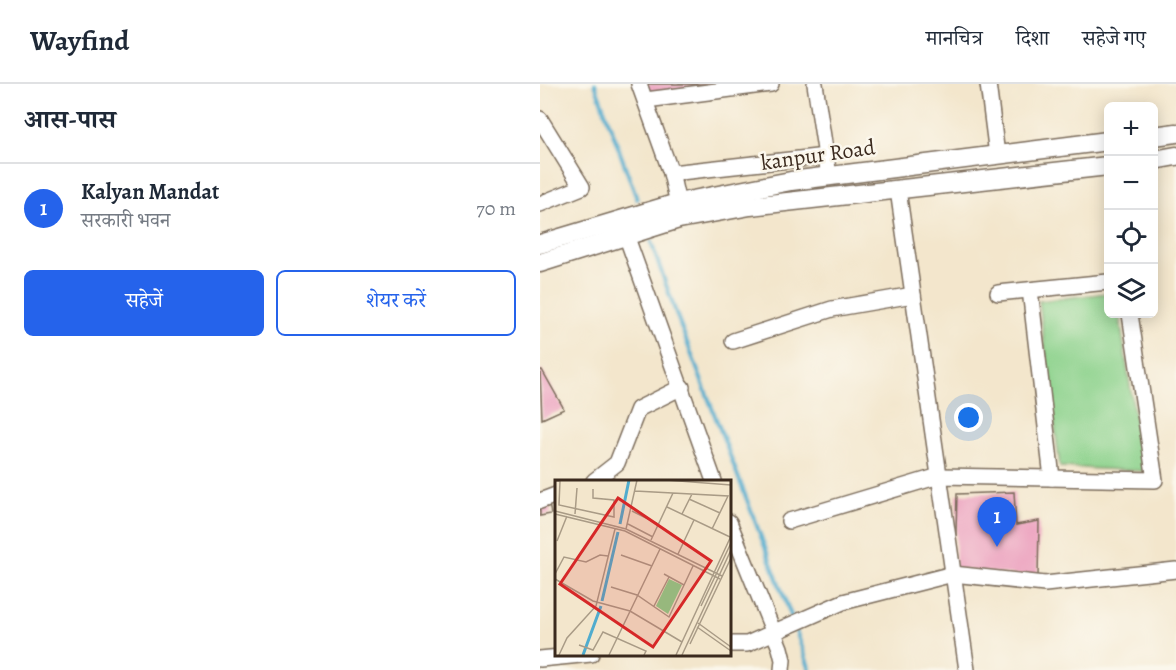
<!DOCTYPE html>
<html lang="hi">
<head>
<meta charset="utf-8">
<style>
  body { margin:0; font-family:Alegreya,"Noto Serif Devanagari",serif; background:#f2f2f3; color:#1f2937 }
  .controls { position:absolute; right:18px; top:18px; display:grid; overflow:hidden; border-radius:9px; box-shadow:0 3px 15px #0003 }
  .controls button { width:54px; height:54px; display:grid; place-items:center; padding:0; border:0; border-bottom:2px solid #e0e1e3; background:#fff; color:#1f2937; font:30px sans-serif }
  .you { position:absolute; left:429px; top:334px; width:21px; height:21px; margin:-15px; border:4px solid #fff; border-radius:50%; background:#1a73e8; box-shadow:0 0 0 9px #1a73e833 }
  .badge { display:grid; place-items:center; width:39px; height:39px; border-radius:50%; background:#2563eb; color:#fff; font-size:20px; font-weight:700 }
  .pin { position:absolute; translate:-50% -50px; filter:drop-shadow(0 2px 3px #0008) }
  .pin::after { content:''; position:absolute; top:32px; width:21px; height:18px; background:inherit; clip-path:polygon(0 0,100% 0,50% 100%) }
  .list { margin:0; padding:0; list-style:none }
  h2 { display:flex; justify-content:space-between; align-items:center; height:78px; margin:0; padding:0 24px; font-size:26px }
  h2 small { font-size:20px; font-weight:400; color:#747a83 }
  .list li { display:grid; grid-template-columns:39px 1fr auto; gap:18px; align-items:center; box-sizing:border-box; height:90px; padding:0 24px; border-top:2px solid #e0e1e3 }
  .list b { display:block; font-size:22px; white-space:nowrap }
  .list p { margin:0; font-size:20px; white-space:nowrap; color:#747a83 }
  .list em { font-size:20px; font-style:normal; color:#747a83 }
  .actions { display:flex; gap:12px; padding:18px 24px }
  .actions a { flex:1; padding:14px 0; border:2px solid #2563eb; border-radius:9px; text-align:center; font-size:21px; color:#2563eb }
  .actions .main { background:#2563eb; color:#fff }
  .icon { flex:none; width:33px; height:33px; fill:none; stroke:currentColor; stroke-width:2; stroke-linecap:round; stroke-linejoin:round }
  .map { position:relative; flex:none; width:636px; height:586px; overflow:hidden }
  header { display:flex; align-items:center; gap:36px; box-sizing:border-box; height:84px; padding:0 30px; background:#fff; border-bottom:2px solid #e0e1e3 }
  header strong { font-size:28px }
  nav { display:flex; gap:33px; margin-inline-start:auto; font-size:21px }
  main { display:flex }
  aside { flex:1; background:#fff }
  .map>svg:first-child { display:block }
  .green { fill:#8cd28c; stroke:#647e55; stroke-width:1.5 }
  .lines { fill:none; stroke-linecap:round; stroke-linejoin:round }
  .stream { stroke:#50acce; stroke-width:4 }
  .building { fill:#eb9cbc }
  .minor-casing { stroke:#7b6c5b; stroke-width:18 }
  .tertiary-casing { stroke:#7b6c5b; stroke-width:21 }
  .minor { stroke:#fff; stroke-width:15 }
  .tertiary { stroke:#fff; stroke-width:18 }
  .labels { text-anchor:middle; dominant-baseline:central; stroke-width:5; stroke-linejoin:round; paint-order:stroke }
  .street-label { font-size:22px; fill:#3b2a1e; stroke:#fbf7ec }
  .inset-river { fill:none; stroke:#50acce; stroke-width:3 }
  .inset-road { fill:none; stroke:#a99b86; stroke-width:1.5 }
  .view { fill:#d62828; fill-opacity:0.15; stroke:#d62828; stroke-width:3 }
  .inset-edge { fill:none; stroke:#3b2a1e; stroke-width:3 }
</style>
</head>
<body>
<header>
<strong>Wayfind</strong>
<nav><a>मानचित्र</a><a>दिशा</a><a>सहेजे गए</a></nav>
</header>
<main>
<aside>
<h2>आस-पास<small></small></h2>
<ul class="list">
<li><span class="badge">1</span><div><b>Kalyan Mandat</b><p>सरकारी भवन</p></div><em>70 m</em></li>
</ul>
<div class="actions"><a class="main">सहेजें</a><a>शेयर करें</a></div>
</aside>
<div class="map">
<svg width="636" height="586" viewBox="0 0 636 586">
  <rect width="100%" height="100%" fill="#fbf7ec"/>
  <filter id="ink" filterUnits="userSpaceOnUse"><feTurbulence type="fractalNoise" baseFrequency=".0167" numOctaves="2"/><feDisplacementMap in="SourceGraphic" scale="12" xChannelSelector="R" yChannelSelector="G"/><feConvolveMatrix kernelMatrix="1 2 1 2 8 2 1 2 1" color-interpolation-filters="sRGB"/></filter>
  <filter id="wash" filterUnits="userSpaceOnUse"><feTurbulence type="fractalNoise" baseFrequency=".008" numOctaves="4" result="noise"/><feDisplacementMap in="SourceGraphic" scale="24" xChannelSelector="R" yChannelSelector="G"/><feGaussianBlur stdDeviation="1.35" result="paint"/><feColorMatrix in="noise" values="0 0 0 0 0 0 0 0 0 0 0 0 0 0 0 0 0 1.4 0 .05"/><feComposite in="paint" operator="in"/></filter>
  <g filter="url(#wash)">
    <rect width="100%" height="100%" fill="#f3e6cc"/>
    <path class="green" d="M568,209V230H579L603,387L520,383L499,217Z"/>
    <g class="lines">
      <g class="stream">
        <path d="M55,0L97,115"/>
        <path d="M111,158L137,232L253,537"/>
        <path d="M255,544L270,586"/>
      </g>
    </g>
    <g id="blocks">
      <g class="building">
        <path d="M100,0H219L106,16Z"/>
        <path d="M0,286H2L24,325L2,335Z"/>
        <path d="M474,408L476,441L499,437L498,493L415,485L417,410Z"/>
        <path d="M8,414L11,430L0,432V417Z"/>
      </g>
    </g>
  </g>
  <g filter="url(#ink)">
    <use href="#blocks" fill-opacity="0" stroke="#7b6c5b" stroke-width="1.5"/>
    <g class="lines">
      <g class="minor-casing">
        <g id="minor">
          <path d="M99,0L131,89L140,128"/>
          <path d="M275,0L289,92"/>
          <path d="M448,0L457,71"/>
          <path d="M106,16L231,0"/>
          <path d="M0,35L42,103L0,120"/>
          <path d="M131,89L286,72"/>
          <path d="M358,106L427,586"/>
          <path d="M86,151L174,397"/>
          <path d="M490,206L512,394"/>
          <path d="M458,209L568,198"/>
          <path d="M193,257L292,225L373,211"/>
          <path d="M54,397L77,379L98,325L142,303"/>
          <path d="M0,417L16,411"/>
          <path d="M249,437L399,392L615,396L590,230"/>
          <path d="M189,438L240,564L243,576L242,586"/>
          <path d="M189,560H207L303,518L413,490L505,500L636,486"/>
          <path d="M0,575L51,570"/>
        </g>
      </g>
      <g class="tertiary-casing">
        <g id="tertiary">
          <path d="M614,52L636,49"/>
          <path d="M614,76L636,72"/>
          <path d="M0,160L137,119L251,97L568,57"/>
          <path d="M0,179L139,135L210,122L568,82"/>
        </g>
      </g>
      <use href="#minor" class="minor"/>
      <use href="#tertiary" class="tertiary"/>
    </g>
  </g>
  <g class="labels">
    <g class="street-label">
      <text transform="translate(278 71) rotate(-8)">kanpur Road</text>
    </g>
  </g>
  <g transform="translate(15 396)">
    <rect width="176" height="176" fill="#f3e6cc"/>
    <path d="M114,99L127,105L113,134L101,126Z" fill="#8cd28c"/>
    <path class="inset-river" d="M65,44L74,0M47,121L63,52M28,175L46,126"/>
    <path class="inset-road" d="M111,0L176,5M0,1H5L4,25L59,37V20L38,18V9M80,11L173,16L157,49M134,19L165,33M112,27L175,57M0,31L71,49L167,96M77,31L103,44M0,34L70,51L165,99M20,34L22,8M127,34L137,14M73,44L98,57M71,49L82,0M96,60L118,13M2,61L12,36M123,74L139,40M66,75L97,86M0,94L9,77L31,82L45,75L53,76M109,94L129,105M0,99L38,121L75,131L127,162M56,107L82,115L114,137L138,86M99,126L114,97M146,126L176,63M143,143L176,167M142,147L176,171M135,164L176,78M24,165L38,170L48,152L91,171L89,175M4,175L12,158L41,126L60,49M54,175L105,69M121,175L176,56M127,175L176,70"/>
    <path class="view" d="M63,18L156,81L98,167L5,104Z"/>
    <rect width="176" height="176" class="inset-edge"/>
  </g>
</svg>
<div class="controls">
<button>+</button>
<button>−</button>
<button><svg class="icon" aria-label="locate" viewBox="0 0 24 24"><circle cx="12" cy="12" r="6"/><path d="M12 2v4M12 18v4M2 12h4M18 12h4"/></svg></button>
<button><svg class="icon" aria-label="layers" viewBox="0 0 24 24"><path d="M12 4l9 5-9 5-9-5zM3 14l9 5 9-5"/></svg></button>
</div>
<div class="you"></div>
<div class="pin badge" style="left:457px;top:463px">1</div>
</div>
</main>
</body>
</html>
